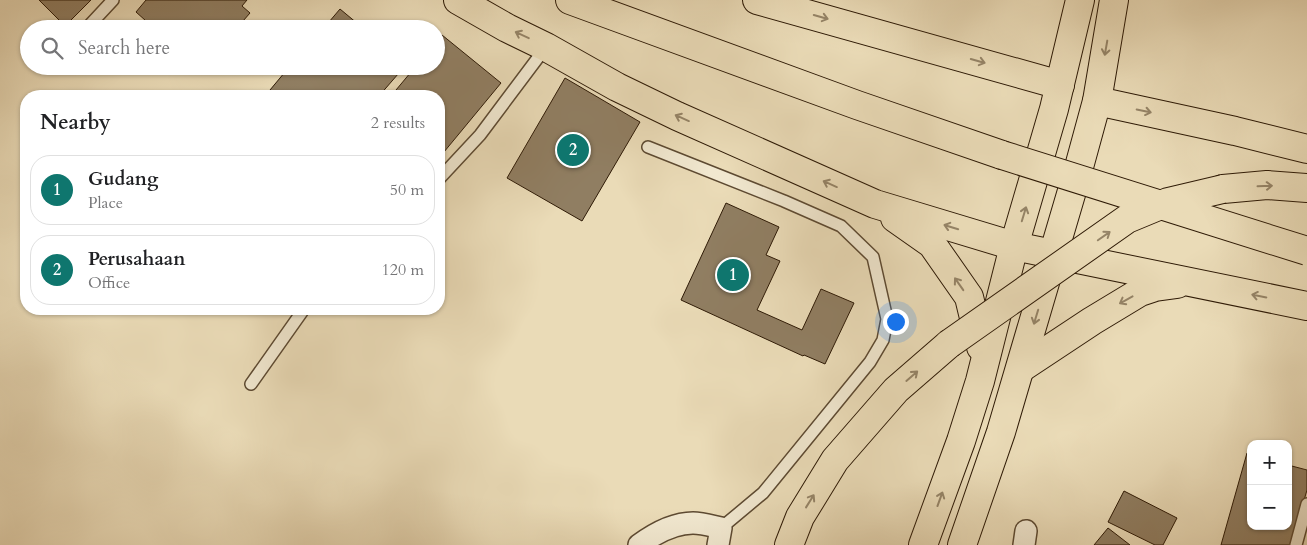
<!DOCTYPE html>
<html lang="en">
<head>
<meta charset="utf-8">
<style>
  body { margin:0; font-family:Cardo,serif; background:#f2f2f2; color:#202124 }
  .controls { position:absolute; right:15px; bottom:15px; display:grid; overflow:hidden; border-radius:10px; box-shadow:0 1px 4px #0004 }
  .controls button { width:45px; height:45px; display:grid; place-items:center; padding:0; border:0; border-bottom:1px solid #e0e0e0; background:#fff; color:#202124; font:25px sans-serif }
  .you { position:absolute; left:895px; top:321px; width:18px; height:18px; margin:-12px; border:4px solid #fff; border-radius:50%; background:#1a73e8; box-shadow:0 0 0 8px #1a73e833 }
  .badge { display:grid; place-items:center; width:32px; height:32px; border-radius:50%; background:#0f766e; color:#fff; font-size:16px; font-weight:700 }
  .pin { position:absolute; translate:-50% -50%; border:2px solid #fff; box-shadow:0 1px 5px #0006 }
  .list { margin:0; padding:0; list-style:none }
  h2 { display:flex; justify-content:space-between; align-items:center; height:65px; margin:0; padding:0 20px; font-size:21px }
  h2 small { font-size:16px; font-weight:400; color:#757577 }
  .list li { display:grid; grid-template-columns:32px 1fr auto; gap:15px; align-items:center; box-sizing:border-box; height:70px; margin:0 10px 10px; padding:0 10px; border:1px solid #e0e0e0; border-radius:20px }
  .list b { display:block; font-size:19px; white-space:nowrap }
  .list p { margin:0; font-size:16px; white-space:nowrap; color:#757577 }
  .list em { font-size:16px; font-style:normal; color:#757577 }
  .icon { flex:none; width:28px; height:28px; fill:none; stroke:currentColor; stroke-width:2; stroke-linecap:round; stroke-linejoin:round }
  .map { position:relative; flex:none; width:1307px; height:545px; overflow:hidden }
  .search { position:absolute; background:#fff; box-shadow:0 1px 4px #0004; left:20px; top:20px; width:425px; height:55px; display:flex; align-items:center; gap:12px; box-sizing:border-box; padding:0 18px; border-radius:28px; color:#757577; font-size:19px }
  .panel { position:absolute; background:#fff; box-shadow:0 1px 4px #0004; left:20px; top:90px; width:425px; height:225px; border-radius:20px }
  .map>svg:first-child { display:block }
  .building { fill:#907e62; stroke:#2e1a06 }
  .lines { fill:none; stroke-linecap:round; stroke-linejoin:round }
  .lane-casing { stroke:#5d4a32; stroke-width:14 }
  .street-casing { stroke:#5d4a32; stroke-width:24 }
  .highway-casing { stroke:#2e1a06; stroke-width:30 }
  .lane { stroke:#f1e8d0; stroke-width:11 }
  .street { stroke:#f1e8d0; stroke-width:21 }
  .highway { stroke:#eadbb7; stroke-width:28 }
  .highway-bridge-casing { stroke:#2e1a06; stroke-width:30; stroke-linecap:butt }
  .highway-bridge { stroke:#eadbb7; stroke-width:28 }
  .oneway { stroke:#958467 }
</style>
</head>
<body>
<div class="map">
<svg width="1307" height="545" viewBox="0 0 1307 545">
  <rect width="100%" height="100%" fill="#eadbb7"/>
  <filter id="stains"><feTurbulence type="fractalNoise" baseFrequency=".004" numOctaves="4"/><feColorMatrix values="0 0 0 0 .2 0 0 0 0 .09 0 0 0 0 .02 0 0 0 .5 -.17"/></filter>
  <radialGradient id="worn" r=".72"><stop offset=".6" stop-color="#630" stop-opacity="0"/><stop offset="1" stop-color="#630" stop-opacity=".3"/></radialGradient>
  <g class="building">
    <path d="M39,0H91L65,26Z"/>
    <path d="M146,0H247L242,6L250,13L236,29H155L136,12Z"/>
    <path d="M340,9L364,29H323Z"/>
    <path d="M442,35L501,83L439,158V96H391L416,66H436V42Z"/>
    <path d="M290,66H405L379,96H265Z"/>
    <path d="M565,78L640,122L582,221L507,178Z"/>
    <path d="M726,203L779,227L766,255L780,261L757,310L802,330L821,289L854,303L825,364L804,355L803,356L681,300Z"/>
    <path d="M1247,453L1251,454V526H1288V465L1307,470V490L1291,545H1221Z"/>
    <path d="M1124,491L1177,518L1163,545H1155L1108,522Z"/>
    <path d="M1108,528L1130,545H1094Z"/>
  </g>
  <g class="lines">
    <g class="lane-casing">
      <g id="lane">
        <path d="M86,29L113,0"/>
        <path d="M648,147L784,201L841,226L873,257L887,319L883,340L870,362L763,493L721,528"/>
        <path d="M439,179L480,135L546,47"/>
        <path d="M251,384L304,309"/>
        <path d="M1296,545L1307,504"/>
      </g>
    </g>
    <g class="street-casing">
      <g id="street">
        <path d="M639,545C654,534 674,523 693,523C702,523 712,526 721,528L718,545"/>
        <path d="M1024,545L1026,531"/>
      </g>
    </g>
    <g class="highway-casing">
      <g id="highway">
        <path d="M458,0L507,28L546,47L617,87L677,116L875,204L1014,246L1307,306"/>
        <path d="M570,0L857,105L1002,155"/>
        <path d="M757,0L1060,85"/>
        <path d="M1097,101L1235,131L1307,149"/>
        <path d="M1223,189L1267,185L1307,188"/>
        <path d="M895,218L932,244L969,297L981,347"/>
        <path d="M1021,368L1092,321L1140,292L1155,287L1177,284"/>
        <path d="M789,545L800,517L835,460L896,390L949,344"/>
        <path d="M923,545L961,441L980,381L1014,246L1054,109L1080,0"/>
        <path d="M962,545L1001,432L1079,167L1097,101L1114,0"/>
      </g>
    </g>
    <use href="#lane" class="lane"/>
    <use href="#street" class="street"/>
    <use href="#highway" class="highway"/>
    <g class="highway-bridge-casing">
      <g id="highway-bridge">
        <path d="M1002,155L1307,251"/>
        <path d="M949,344L1127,219L1168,202L1223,189"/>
      </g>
    </g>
    <use href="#highway-bridge" class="highway-bridge"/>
  </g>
  <defs><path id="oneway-shaft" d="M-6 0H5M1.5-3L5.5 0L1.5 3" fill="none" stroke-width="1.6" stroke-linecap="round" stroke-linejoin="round" transform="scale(1.25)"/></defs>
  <g class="oneway">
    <use href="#oneway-shaft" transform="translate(821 17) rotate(16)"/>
    <use href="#oneway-shaft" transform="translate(522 35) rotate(-155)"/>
    <use href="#oneway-shaft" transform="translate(1106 48) rotate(100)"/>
    <use href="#oneway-shaft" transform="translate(978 61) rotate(16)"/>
    <use href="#oneway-shaft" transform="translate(1144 111) rotate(12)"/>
    <use href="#oneway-shaft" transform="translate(682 118) rotate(-156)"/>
    <use href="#oneway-shaft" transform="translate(830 184) rotate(-156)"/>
    <use href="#oneway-shaft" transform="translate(1265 186) rotate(-2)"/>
    <use href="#oneway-shaft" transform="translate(1024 214) rotate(-73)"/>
    <use href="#oneway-shaft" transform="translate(951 227) rotate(-163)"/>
    <use href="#oneway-shaft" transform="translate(1104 236) rotate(-35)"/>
    <use href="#oneway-shaft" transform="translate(959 284) rotate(-125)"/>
    <use href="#oneway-shaft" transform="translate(1259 296) rotate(-169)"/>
    <use href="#oneway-shaft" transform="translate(1126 300) rotate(151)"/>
    <use href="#oneway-shaft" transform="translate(1036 317) rotate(107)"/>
    <use href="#oneway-shaft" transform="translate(912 376) rotate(-41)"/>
    <use href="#oneway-shaft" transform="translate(940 499) rotate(-70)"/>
    <use href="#oneway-shaft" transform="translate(810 501) rotate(-58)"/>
  </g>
  <rect width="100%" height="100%" filter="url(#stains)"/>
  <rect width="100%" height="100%" fill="url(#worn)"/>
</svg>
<div class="controls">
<button>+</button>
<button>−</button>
</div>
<div class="you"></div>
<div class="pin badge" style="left:733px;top:275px">1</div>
<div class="pin badge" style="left:573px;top:150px">2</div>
<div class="search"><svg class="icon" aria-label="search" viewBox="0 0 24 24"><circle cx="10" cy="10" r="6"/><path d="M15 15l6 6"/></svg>Search here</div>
<section class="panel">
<h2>Nearby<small>2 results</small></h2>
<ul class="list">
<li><span class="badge">1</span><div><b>Gudang</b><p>Place</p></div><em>50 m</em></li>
<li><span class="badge">2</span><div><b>Perusahaan</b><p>Office</p></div><em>120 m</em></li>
</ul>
</section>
</div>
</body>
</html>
